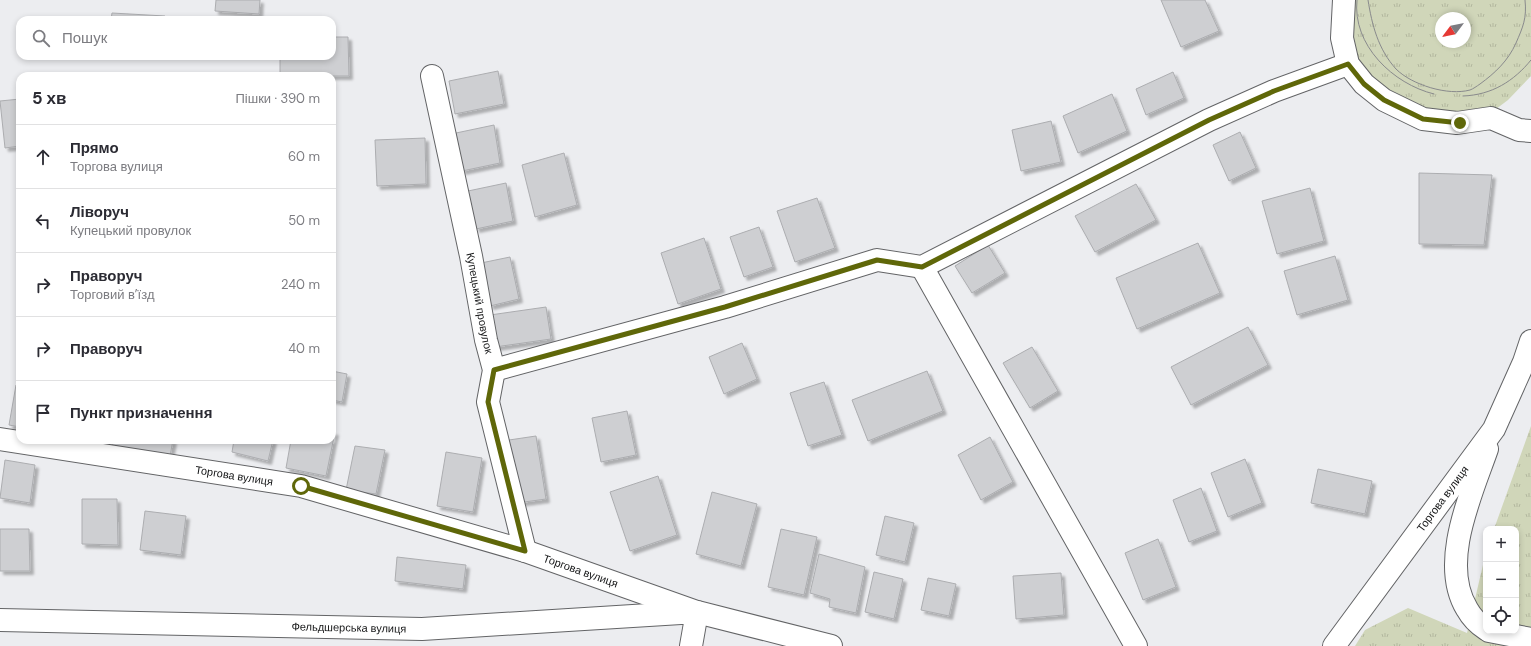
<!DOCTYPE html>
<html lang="uk">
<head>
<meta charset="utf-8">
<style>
  body { margin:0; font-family:"DM Sans",sans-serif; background:#f2f2f3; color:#2b2b33 }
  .controls { position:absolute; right:12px; bottom:12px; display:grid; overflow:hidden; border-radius:8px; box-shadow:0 2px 6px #0003 }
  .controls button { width:36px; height:36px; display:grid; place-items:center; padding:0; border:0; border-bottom:1px solid #e1e1e2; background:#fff; color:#2b2b33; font:20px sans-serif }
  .compass { position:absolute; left:1435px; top:12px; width:36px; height:36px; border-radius:50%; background:#fff; box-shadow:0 2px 6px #0003; rotate:238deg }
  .stop { position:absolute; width:12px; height:12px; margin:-9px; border:3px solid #5f6709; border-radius:50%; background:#fff }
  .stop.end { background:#5f6709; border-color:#fff; box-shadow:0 1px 4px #0008 }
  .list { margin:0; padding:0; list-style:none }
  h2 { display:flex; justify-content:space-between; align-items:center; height:52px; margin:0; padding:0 16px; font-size:17px }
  h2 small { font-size:13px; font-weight:400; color:#7c7c81 }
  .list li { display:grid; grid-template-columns:26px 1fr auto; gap:12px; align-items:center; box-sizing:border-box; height:64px; padding:0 16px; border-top:1px solid #e1e1e2 }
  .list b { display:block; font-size:15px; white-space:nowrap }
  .list p { margin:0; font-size:13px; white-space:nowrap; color:#7c7c81 }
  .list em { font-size:13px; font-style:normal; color:#7c7c81 }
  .icon { flex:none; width:22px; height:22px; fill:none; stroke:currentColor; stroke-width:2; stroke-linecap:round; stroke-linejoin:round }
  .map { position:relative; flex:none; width:1531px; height:646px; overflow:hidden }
  .search { position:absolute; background:#fff; box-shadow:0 2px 6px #0003; left:16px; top:16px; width:320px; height:44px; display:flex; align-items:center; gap:10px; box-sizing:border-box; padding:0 14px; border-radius:12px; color:#7c7c81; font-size:15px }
  .panel { position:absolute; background:#fff; box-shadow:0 2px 6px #0003; left:16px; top:72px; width:320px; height:372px; border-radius:12px }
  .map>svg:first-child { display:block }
  .grass { fill:url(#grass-tufts); fill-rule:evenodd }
  .building { fill:#cecfd2; stroke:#acadb0; filter:url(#shadow) }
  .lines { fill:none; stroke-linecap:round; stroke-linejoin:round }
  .street-casing { stroke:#636466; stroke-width:24 }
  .street { stroke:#fff; stroke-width:22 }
  .tram { stroke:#898a8c; stroke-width:1 }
  .route { stroke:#5f6709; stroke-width:5 }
  .labels { text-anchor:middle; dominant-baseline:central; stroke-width:4; stroke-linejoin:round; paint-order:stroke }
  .street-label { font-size:11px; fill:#141516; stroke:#ecedf0 }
</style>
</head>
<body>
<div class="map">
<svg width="1531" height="646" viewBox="0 0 1531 646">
  <defs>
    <pattern id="grass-tufts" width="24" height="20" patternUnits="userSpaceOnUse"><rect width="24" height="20" fill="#d0d6b9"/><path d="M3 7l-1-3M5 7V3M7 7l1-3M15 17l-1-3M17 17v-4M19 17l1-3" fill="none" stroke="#b2b79e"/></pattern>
    <filter id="shadow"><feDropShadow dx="3.5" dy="3.5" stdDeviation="1" flood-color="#0004"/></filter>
  </defs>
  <rect width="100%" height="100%" fill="#ecedf0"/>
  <g class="grass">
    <path d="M1344,0H1531V76L1508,100L1488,115L1460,123L1364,84ZM1441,18H1465V42H1441Z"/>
    <path d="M1531,426V646H1355L1365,630L1408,608L1467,633L1486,552V631H1516V529H1494Z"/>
  </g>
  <g class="building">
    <path d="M216,0H260L259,14L215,11Z"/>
    <path d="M1161,0H1205L1219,31L1181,47Z"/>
    <path d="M112,13L165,16V20H111Z"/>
    <path d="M332,37H348L349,76H280V56H332Z"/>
    <path d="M498,71L504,104L455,114L449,81Z"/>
    <path d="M1173,72L1184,98L1146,115L1136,89Z"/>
    <path d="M1112,94L1127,131L1078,153L1063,116Z"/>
    <path d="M20,99V146L5,148L0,101Z"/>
    <path d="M1051,121L1061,162L1021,171L1012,130Z"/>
    <path d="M494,125L500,163L462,171L456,133Z"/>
    <path d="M1240,132L1256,168L1229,181L1213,145Z"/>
    <path d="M425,138L426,184L377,186L375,140Z"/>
    <path d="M564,153L577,205L535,217L522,165Z"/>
    <path d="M1419,173L1492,175L1484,245L1419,244Z"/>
    <path d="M506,183L513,221L476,229L468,191Z"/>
    <path d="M1136,184L1156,220L1095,252L1075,216Z"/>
    <path d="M1310,188L1324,241L1277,254L1262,201Z"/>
    <path d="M817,198L835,248L795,262L777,211Z"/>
    <path d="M759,227L773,267L744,277L730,237Z"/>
    <path d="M704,238L721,289L678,304L661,253Z"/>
    <path d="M1198,243L1220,293L1137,329L1116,278Z"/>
    <path d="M988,245L1005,273L972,293L955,266Z"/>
    <path d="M1335,256L1348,300L1297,315L1284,271Z"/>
    <path d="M510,257L519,299L490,306L481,263Z"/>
    <path d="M546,307L551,339L495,347L490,315Z"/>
    <path d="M20,318V337H17Z"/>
    <path d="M1248,327L1268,365L1191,405L1171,367Z"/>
    <path d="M742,343L757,379L724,394L709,357Z"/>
    <path d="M1032,347L1058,391L1030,408L1003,363Z"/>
    <path d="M332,371L347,374L342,402L332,400Z"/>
    <path d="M927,371L943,411L868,441L852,400Z"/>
    <path d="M824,382L842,435L808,446L790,393Z"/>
    <path d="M16,385L20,386V427L9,425Z"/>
    <path d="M627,411L636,455L601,462L592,418Z"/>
    <path d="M332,432H335L326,476L286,468L291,440H332Z"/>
    <path d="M536,436L546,499L517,503L509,440Z"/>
    <path d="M990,437L1013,482L981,500L958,455Z"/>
    <path d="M113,440H173L170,456L112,445Z"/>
    <path d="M234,440H273L268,461L232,452Z"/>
    <path d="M355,446L385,450L376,494L346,490Z"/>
    <path d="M446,452L482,458L473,512L437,506Z"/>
    <path d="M1245,459L1262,503L1228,517L1211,473Z"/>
    <path d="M5,460L35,465L30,503L0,498Z"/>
    <path d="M1318,469L1372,481L1365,514L1311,503Z"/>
    <path d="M658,476L677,535L630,551L610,492Z"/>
    <path d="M1201,488L1217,531L1189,542L1173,500Z"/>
    <path d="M712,492L757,504L741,566L696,554Z"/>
    <path d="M82,499H117L118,545L82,544Z"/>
    <path d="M145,511L186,516L181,555L140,550Z"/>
    <path d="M885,516L914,523L905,562L876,555Z"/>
    <path d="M0,529H29L30,571H0Z"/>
    <path d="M781,529L817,537L804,595L768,587Z"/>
    <path d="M1158,539L1176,587L1143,600L1125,553Z"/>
    <path d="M819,554L865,567L856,613L829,607L830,599L810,593Z"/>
    <path d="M397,557L466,565L463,589L395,581Z"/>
    <path d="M874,572L903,579L894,619L865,612Z"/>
    <path d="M1061,573L1064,615L1016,619L1013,576Z"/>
    <path d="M928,578L956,584L949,616L921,610Z"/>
  </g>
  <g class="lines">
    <g class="street-casing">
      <g id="street">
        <path d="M1344,0L1342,38L1348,64L1364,84L1384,100L1423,119L1457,123L1491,118L1519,130L1531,131"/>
        <path id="s1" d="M432,76L471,256L486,340L494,370L488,402L525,551"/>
        <path d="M922,267L1136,646"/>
        <path d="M494,370L725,307L877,260L922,267L1209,120L1274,91L1348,64"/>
        <path id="s2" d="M0,439L301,486L525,551L697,612L831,646"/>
        <path id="s3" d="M0,620L422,629L697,612L691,646"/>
        <path d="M1486,629C1478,624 1472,618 1467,609C1439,563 1471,495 1487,449"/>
        <path d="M1489,631L1531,639"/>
        <path id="s4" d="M1334,646L1494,429L1524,362L1531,341"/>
      </g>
    </g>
    <use href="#street" class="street"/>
    <g class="tram">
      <path d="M1357,0C1352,45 1393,84 1434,94"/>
      <path d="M1368,0C1372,25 1378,49 1396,69C1412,85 1448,96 1470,90C1473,89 1477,86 1480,84C1495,73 1508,61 1516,43C1523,27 1527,18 1525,0"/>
      <path d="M1463,96C1492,95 1514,81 1531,60"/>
    </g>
  </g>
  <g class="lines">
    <path class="route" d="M301,486L525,551L488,402L494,370L725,307L877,260L922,267L1209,120L1274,91L1348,64L1364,84L1384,100L1423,119L1460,123"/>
  </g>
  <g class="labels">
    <g class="street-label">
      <text stroke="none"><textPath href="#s1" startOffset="232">Купецький провулок</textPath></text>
      <text stroke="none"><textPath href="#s2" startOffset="237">Торгова вулиця</textPath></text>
      <text stroke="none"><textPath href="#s4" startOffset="183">Торгова вулиця</textPath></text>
      <text stroke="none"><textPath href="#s2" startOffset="597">Торгова вулиця</textPath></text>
      <text stroke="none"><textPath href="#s3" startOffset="349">Фельдшерська вулиця</textPath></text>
    </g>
  </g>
</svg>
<div class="controls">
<button>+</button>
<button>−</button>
<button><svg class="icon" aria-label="locate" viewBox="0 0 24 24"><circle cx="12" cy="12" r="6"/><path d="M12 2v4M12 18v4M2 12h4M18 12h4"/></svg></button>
</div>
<svg class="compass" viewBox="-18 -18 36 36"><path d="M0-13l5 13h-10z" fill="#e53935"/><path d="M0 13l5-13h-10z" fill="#7c7c81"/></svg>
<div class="stop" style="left:301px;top:486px"></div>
<div class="stop end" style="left:1460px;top:123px"></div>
<div class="search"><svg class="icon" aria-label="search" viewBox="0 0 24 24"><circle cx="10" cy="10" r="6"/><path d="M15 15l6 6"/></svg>Пошук</div>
<section class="panel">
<h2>5 хв<small>Пішки · 390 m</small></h2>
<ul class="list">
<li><svg class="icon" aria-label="ahead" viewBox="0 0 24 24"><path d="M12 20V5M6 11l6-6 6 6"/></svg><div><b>Прямо</b><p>Торгова вулиця</p></div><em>60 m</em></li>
<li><svg class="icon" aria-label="left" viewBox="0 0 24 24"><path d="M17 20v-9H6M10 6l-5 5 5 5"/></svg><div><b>Ліворуч</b><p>Купецький провулок</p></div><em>50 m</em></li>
<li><svg class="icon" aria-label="right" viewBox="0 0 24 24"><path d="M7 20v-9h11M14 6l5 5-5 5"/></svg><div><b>Праворуч</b><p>Торговий в’їзд</p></div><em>240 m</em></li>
<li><svg class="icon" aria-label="right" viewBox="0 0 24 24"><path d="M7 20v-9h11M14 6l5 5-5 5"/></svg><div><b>Праворуч</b></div><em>40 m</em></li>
<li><svg class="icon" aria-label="arrive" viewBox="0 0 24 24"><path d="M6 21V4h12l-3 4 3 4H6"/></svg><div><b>Пункт призначення</b></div></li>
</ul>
</section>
</div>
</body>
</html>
